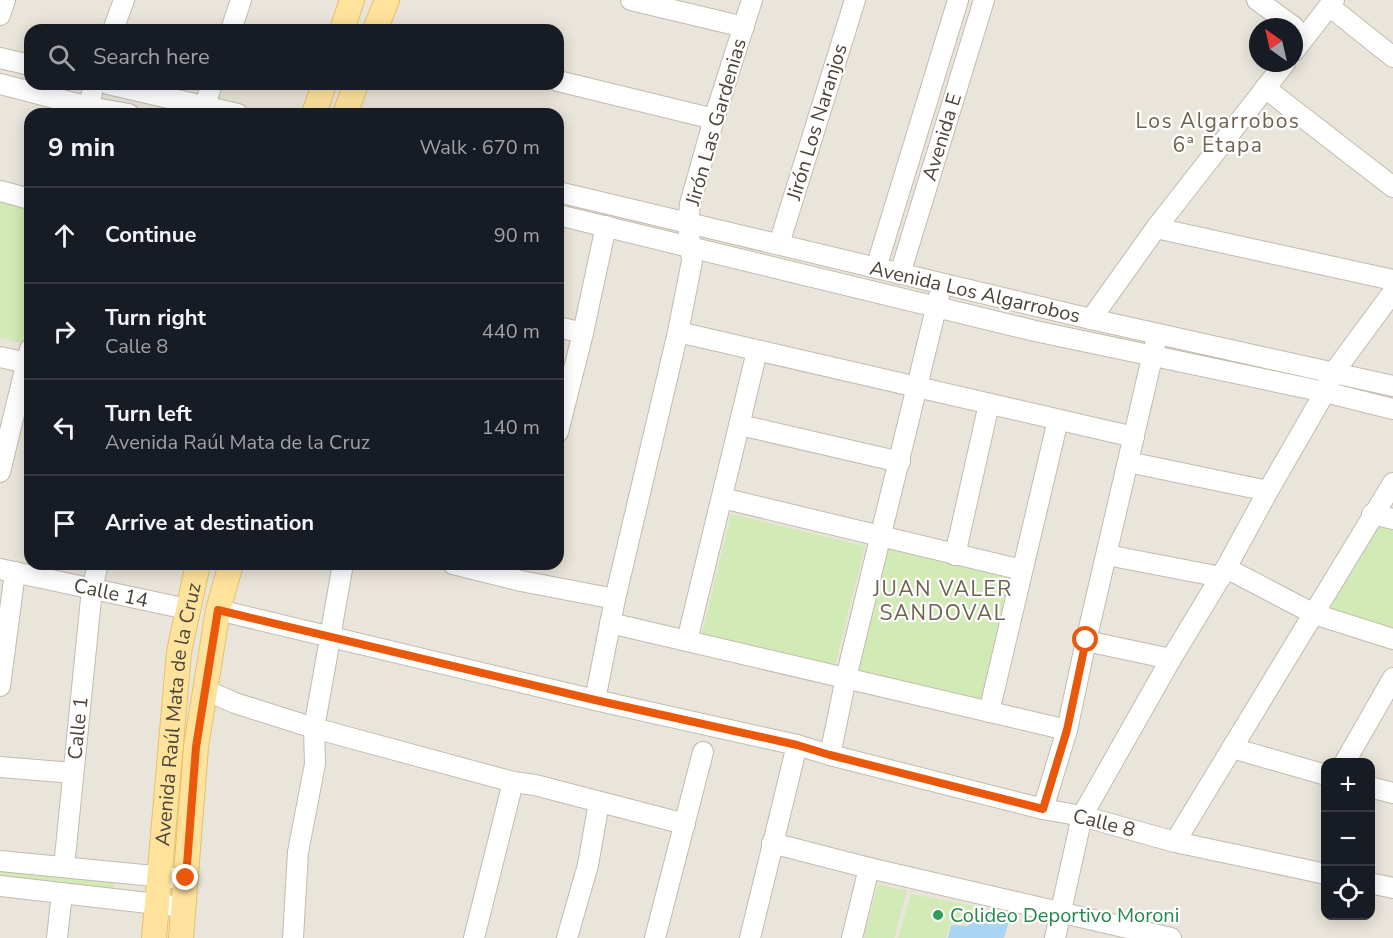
<!DOCTYPE html>
<html lang="en">
<head>
<meta charset="utf-8">
<style>
  body { margin:0; font-family:"Nunito Sans",sans-serif; background:#20242c; color:#f1f3f6 }
  .controls { position:absolute; right:18px; bottom:18px; display:grid; overflow:hidden; border-radius:12px; box-shadow:0 3px 15px #0003 }
  .controls button { width:54px; height:54px; display:grid; place-items:center; padding:0; border:0; border-bottom:2px solid #363941; background:#171b24; color:#f1f3f6; font:30px sans-serif }
  .compass { position:absolute; left:1249px; top:18px; width:54px; height:54px; border-radius:50%; background:#171b24; box-shadow:0 3px 15px #0003; rotate:326deg }
  .stop { position:absolute; width:18px; height:18px; margin:-14px; border:4px solid #ea580c; border-radius:50%; background:#fff }
  .stop.end { background:#ea580c; border-color:#fff; box-shadow:0 2px 6px #0008 }
  .list { margin:0; padding:0; list-style:none }
  h2 { display:flex; justify-content:space-between; align-items:center; height:78px; margin:0; padding:0 24px; font-size:26px }
  h2 small { font-size:20px; font-weight:400; color:#9ea1a6 }
  .list li { display:grid; grid-template-columns:39px 1fr auto; gap:18px; align-items:center; box-sizing:border-box; height:96px; padding:0 24px; border-top:2px solid #363941 }
  .list b { display:block; font-size:22px; white-space:nowrap }
  .list p { margin:0; font-size:20px; white-space:nowrap; color:#9ea1a6 }
  .list em { font-size:20px; font-style:normal; color:#9ea1a6 }
  .icon { flex:none; width:33px; height:33px; fill:none; stroke:currentColor; stroke-width:2; stroke-linecap:round; stroke-linejoin:round }
  .map { position:relative; flex:none; width:1393px; height:938px; overflow:hidden }
  .search { position:absolute; background:#171b24; box-shadow:0 3px 15px #0003; left:24px; top:24px; width:540px; height:66px; display:flex; align-items:center; gap:15px; box-sizing:border-box; padding:0 21px; border-radius:18px; color:#9ea1a6; font-size:22px }
  .panel { position:absolute; background:#171b24; box-shadow:0 3px 15px #0003; left:24px; top:108px; width:540px; height:462px; border-radius:18px }
  .map>svg:first-child { display:block }
  .residential { fill:#eae5da; fill-rule:evenodd }
  .green { fill:#d2eab5 }
  .water { fill:#a9d4f2 }
  .lines { fill:none; stroke-linecap:round; stroke-linejoin:round }
  .minor-casing { stroke:#c2bbae; stroke-width:22 }
  .major-casing { stroke:#e6c16a; stroke-width:26 }
  .minor { stroke:#fff; stroke-width:20 }
  .major { stroke:#ffe39c; stroke-width:24 }
  .route { stroke:#ea580c; stroke-width:8 }
  .leisure-dot { fill:#2e9e5b; stroke:#fff; stroke-width:2 }
  .labels { text-anchor:middle; dominant-baseline:central; stroke-width:4.5; stroke-linejoin:round; paint-order:stroke }
  .street-label { font-size:20px; fill:#4b4439; stroke:#fff }
  .leisure-label { font-size:20px; fill:#27864d; stroke:#fff; text-anchor:start }
  .neighbourhood-label { font-size:21px; letter-spacing:1.5px; fill:#6e6250; stroke:#fff }
</style>
</head>
<body>
<div class="map">
<svg width="1393" height="938" viewBox="0 0 1393 938">
  <rect width="100%" height="100%" fill="#f6f3ec"/>
  <path class="residential" d="M0,0H1393V938H0ZM1258,27H1294V63H1258ZM30,30H558V84H30ZM30,114H558V564H30ZM1326,762H1370V916H1326Z"/>
  <g class="green">
    <path d="M0,200L30,207V309L22,343L0,338Z"/>
    <path d="M731,514L865,546L835,666L702,634Z"/>
    <path d="M1376,526L1393,530V628L1325,608Z"/>
    <path d="M885,548L1012,578L983,703L854,672Z"/>
    <path d="M0,867L114,881V889L112,890L0,881Z"/>
    <path d="M878,884L907,891L894,938H864Z"/>
    <path d="M911,894L974,906L968,925L950,924L946,938H898Z"/>
  </g>
  <path class="water" d="M976,908L1010,918L1004,938H948L951,925L968,926Z"/>
  <g class="lines">
    <g class="minor-casing">
      <g id="minor">
        <path d="M631,0L744,27"/>
        <path d="M1257,0L1294,27"/>
        <path d="M1329,6L1393,57"/>
        <path d="M0,15L5,0"/>
        <path d="M113,30L124,0"/>
        <path d="M231,30L241,0"/>
        <path d="M1294,51L1334,0"/>
        <path d="M0,58L30,65"/>
        <path d="M558,81L714,119"/>
        <path d="M0,84L89,107L129,114"/>
        <path d="M108,84L238,114"/>
        <path d="M1265,88L1393,187"/>
        <path d="M87,114L94,84"/>
        <path d="M202,114L212,84"/>
        <path d="M0,191L30,199"/>
        <path d="M558,192L1091,319L1393,386"/>
        <path d="M558,215L1035,331L1325,392L1393,409"/>
        <path d="M1156,228L1393,280"/>
        <path d="M779,244L855,0"/>
        <path d="M876,268L958,0"/>
        <path d="M900,274L984,0"/>
        <path d="M1091,319L1156,228L1285,63"/>
        <path d="M558,327L583,333"/>
        <path d="M678,332L1134,437"/>
        <path d="M0,357L27,363"/>
        <path d="M740,425L900,462"/>
        <path d="M558,432L583,333L606,226"/>
        <path d="M1128,462L1268,491"/>
        <path d="M0,472L30,349"/>
        <path d="M722,498L1022,570"/>
        <path d="M1372,514L1393,519"/>
        <path d="M955,555L989,404"/>
        <path d="M1107,555L1221,577"/>
        <path d="M453,564L521,581L615,599"/>
        <path d="M1226,568L1314,614L1393,639"/>
        <path d="M0,569L187,609"/>
        <path d="M218,610L595,700L797,745L830,755L1043,809L1082,816L1175,842L1326,874"/>
        <path d="M610,623L1067,730"/>
        <path d="M330,637L343,564"/>
        <path d="M687,641L757,351"/>
        <path d="M1086,641L1171,659"/>
        <path d="M0,686L15,572"/>
        <path d="M205,690L235,703L314,728L513,782L535,785L685,824"/>
        <path d="M595,700L615,599L678,332L692,261L688,224L690,204L714,119L752,0"/>
        <path d="M989,712L1058,420"/>
        <path d="M1232,748L1326,775"/>
        <path d="M830,755L846,678L939,296"/>
        <path d="M1345,762L1393,678"/>
        <path d="M0,767L73,773"/>
        <path d="M1370,787L1393,793"/>
        <path d="M1043,809L1067,730L1086,641L1155,345"/>
        <path d="M1175,842L1393,483"/>
        <path d="M772,843L869,868L1171,938"/>
        <path d="M0,861L174,878"/>
        <path d="M64,867L92,589L98,564"/>
        <path d="M1370,883L1393,888"/>
        <path d="M0,886L183,907"/>
        <path d="M57,938L62,893"/>
        <path d="M293,938L298,852L315,764L314,728L328,650"/>
        <path d="M474,938L513,782"/>
        <path d="M567,938L588,865L599,802"/>
        <path d="M655,938L703,752"/>
        <path d="M750,938L797,745"/>
        <path d="M852,938L869,868"/>
        <path d="M1055,938L1082,816L1171,659L1226,568L1268,491L1325,392L1334,372L1393,292"/>
      </g>
    </g>
    <g class="major-casing">
      <g id="major">
        <path d="M342,30L352,0"/>
        <path d="M375,30L387,0"/>
        <path d="M314,114L324,84"/>
        <path d="M345,114L356,84"/>
        <path id="s1" d="M154,938L179,652L198,564"/>
        <path d="M181,938L196,747L218,610L231,564"/>
      </g>
    </g>
    <use href="#minor" class="minor"/>
    <use href="#major" class="major"/>
  </g>
  <g class="lines">
    <path class="route" d="M186,878L196,747L218,610L595,700L797,745L830,755L1043,809L1067,730L1086,640"/>
  </g>
  <circle class="leisure-dot" cx="938" cy="915" r="6"/>
  <g class="labels">
    <g class="street-label">
      <text transform="translate(716 122) rotate(-74)">Jirón Las Gardenias</text>
      <text transform="translate(817 122) rotate(-73)">Jirón Los Naranjos</text>
      <text transform="translate(942 137) rotate(-73)">Avenida E</text>
      <text transform="translate(975 292) rotate(13)">Avenida Los Algarrobos</text>
      <text transform="translate(111 593) rotate(12)">Calle 14</text>
      <text stroke="none"><textPath href="#s1" startOffset="225">Avenida Raúl Mata de la Cruz</textPath></text>
      <text transform="translate(78 728) rotate(-84)">Calle 1</text>
      <text transform="translate(1104 823) rotate(14)">Calle 8</text>
    </g>
    <g class="leisure-label">
      <text x="950" y="915">Colideo Deportivo Moroni</text>
    </g>
    <g class="neighbourhood-label">
      <text x="1218" y="121">Los Algarrobos<tspan x="1218" dy="24">6ª Etapa</tspan></text>
      <text x="943" y="589">JUAN VALER<tspan x="943" dy="24">SANDOVAL</tspan></text>
    </g>
  </g>
</svg>
<div class="controls">
<button>+</button>
<button>−</button>
<button><svg class="icon" aria-label="locate" viewBox="0 0 24 24"><circle cx="12" cy="12" r="6"/><path d="M12 2v4M12 18v4M2 12h4M18 12h4"/></svg></button>
</div>
<svg class="compass" viewBox="-18 -18 36 36"><path d="M0-13l5 13h-10z" fill="#e53935"/><path d="M0 13l5-13h-10z" fill="#9ea1a6"/></svg>
<div class="stop" style="left:1086px;top:640px"></div>
<div class="stop end" style="left:186px;top:878px"></div>
<div class="search"><svg class="icon" aria-label="search" viewBox="0 0 24 24"><circle cx="10" cy="10" r="6"/><path d="M15 15l6 6"/></svg>Search here</div>
<section class="panel">
<h2>9 min<small>Walk · 670 m</small></h2>
<ul class="list">
<li><svg class="icon" aria-label="ahead" viewBox="0 0 24 24"><path d="M12 20V5M6 11l6-6 6 6"/></svg><div><b>Continue</b></div><em>90 m</em></li>
<li><svg class="icon" aria-label="right" viewBox="0 0 24 24"><path d="M7 20v-9h11M14 6l5 5-5 5"/></svg><div><b>Turn right</b><p>Calle 8</p></div><em>440 m</em></li>
<li><svg class="icon" aria-label="left" viewBox="0 0 24 24"><path d="M17 20v-9H6M10 6l-5 5 5 5"/></svg><div><b>Turn left</b><p>Avenida Raúl Mata de la Cruz</p></div><em>140 m</em></li>
<li><svg class="icon" aria-label="arrive" viewBox="0 0 24 24"><path d="M6 21V4h12l-3 4 3 4H6"/></svg><div><b>Arrive at destination</b></div></li>
</ul>
</section>
</div>
</body>
</html>
